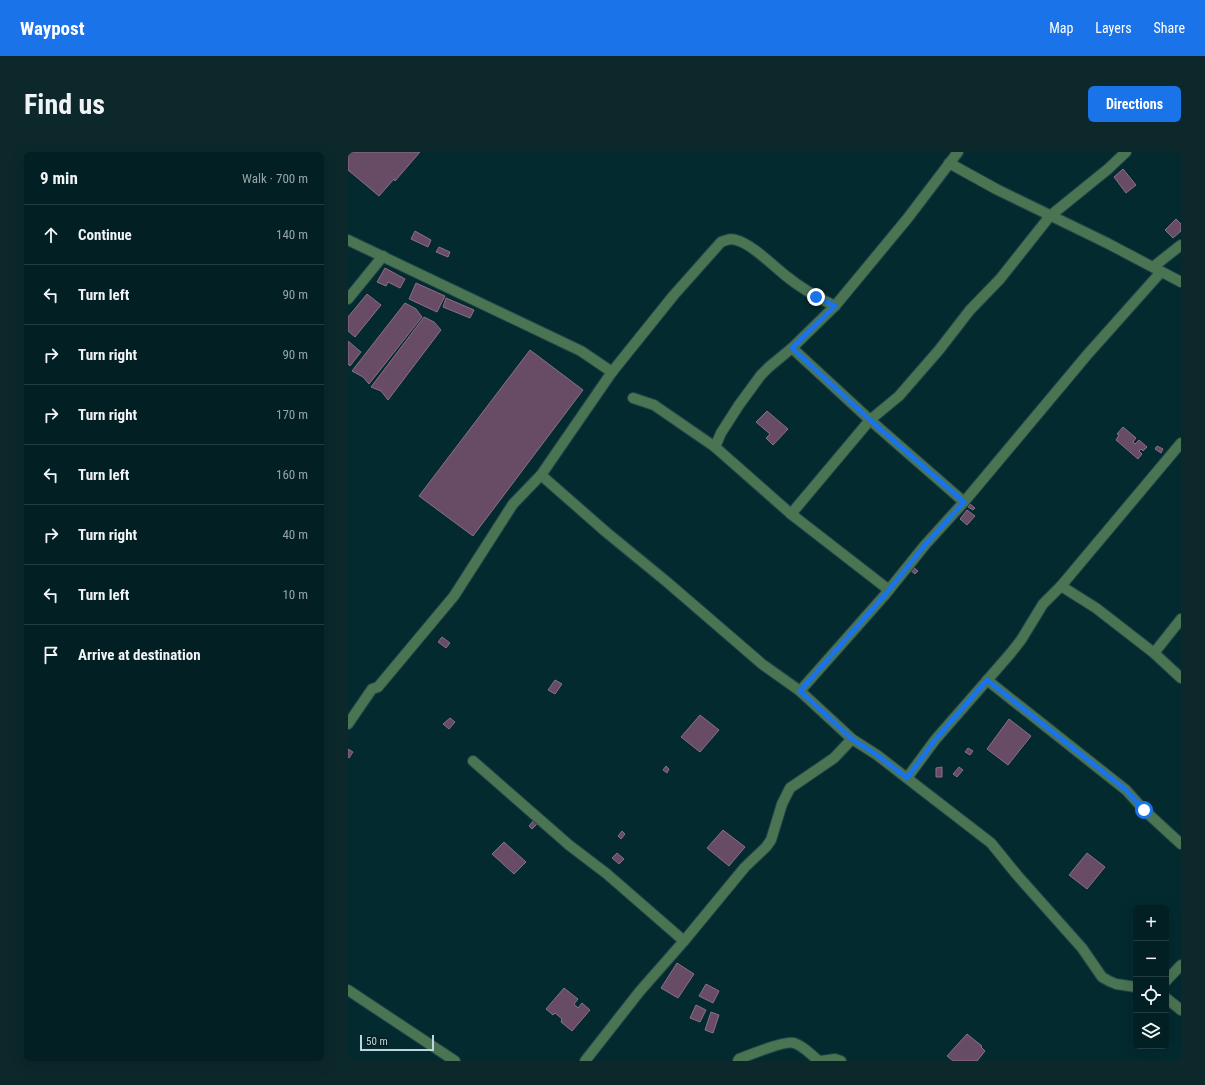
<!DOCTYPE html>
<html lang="en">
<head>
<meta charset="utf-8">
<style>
  body { margin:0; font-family:"Roboto Condensed",sans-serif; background:#0c282b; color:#f1f3f6 }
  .controls { position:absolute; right:12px; bottom:12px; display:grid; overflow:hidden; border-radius:6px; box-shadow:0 4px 16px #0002 }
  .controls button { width:36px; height:36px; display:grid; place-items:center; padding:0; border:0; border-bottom:1px solid #233e41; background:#022023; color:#f1f3f6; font:20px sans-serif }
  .scale { position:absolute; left:12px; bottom:10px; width:74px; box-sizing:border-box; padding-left:4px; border:2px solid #bed6db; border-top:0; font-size:11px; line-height:14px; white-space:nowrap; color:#bed6db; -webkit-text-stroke:3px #061f23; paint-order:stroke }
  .stop { position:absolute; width:12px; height:12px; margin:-9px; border:3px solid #1a73e8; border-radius:50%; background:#fff }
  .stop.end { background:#1a73e8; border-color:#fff; box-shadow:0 1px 4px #0008 }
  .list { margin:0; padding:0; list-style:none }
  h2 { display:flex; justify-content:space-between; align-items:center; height:52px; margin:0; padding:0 16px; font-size:17px }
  h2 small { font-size:13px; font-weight:400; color:#96a3a6 }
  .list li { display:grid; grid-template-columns:26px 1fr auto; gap:12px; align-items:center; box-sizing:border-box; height:60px; padding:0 16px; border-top:1px solid #233e41 }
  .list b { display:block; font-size:15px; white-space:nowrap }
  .list em { font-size:13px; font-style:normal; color:#96a3a6 }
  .icon { flex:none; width:22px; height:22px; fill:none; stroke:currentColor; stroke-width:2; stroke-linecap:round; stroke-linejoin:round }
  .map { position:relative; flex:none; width:833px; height:909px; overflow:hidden; border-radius:6px }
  header { display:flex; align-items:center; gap:24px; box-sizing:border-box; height:56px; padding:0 20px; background:#1a73e8; color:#fff }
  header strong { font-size:19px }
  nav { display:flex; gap:22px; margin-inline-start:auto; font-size:14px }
  .intro { display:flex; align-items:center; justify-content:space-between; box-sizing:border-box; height:96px; padding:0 24px }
  h1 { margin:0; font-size:28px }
  .button { padding:10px 18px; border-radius:6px; background:#1a73e8; color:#fff; font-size:14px; font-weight:700 }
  main { display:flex; gap:24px; padding:0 24px }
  aside { flex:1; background:#022023; border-radius:6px; box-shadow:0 4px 16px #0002 }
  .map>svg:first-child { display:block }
  .building { fill:#684c65; stroke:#8c6f89 }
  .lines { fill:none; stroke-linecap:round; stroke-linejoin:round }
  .minor-casing { stroke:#21464b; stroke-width:12 }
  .minor { stroke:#4b7453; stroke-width:10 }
  .route { stroke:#1a73e8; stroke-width:5 }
</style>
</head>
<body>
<header>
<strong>Waypost</strong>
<nav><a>Map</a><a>Layers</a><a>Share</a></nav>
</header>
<div class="intro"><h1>Find us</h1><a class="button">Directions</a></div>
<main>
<aside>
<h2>9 min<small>Walk · 700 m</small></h2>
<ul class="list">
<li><svg class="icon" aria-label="ahead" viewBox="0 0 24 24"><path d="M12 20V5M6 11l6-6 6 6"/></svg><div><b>Continue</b></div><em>140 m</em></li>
<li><svg class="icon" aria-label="left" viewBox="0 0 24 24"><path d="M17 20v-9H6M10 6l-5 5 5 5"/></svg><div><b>Turn left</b></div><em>90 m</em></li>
<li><svg class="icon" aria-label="right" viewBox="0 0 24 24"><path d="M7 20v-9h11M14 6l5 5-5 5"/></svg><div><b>Turn right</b></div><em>90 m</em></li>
<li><svg class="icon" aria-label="right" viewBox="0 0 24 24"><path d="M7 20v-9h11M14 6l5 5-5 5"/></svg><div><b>Turn right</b></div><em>170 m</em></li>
<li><svg class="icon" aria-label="left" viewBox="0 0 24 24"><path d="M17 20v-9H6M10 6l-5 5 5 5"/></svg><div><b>Turn left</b></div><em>160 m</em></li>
<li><svg class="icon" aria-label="right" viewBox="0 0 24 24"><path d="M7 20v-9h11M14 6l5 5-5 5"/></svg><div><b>Turn right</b></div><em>40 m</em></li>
<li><svg class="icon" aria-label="left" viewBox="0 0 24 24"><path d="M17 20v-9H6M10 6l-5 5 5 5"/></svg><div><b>Turn left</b></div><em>10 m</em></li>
<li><svg class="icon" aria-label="arrive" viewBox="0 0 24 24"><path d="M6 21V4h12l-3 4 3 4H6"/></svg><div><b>Arrive at destination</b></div></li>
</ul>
</aside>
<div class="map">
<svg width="833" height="909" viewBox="0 0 833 909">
  <rect width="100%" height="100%" fill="#032a2f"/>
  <g class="building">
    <path d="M0,0H72L47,29L46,27L31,44L0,18Z"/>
    <path d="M775,17L788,33L778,41L766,25Z"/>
    <path d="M828,67L833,72V79L825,86L817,78Z"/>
    <path d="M67,79L83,88L80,95L63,87Z"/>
    <path d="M91,95L102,100L100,105L88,100Z"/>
    <path d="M37,116L57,127L52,136L40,130L38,134L29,130Z"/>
    <path d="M68,131L97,144L89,160L61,147Z"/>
    <path d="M19,142L33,153L7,185L0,179V165Z"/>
    <path d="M98,146L126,158L122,166L95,155Z"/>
    <path d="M57,151L68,157L74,165L21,232L15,225L4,219Z"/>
    <path d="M76,165L86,170L93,178L40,248L33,239L23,235Z"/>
    <path d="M0,189L13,200L2,214L0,212Z"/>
    <path d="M182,198L235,238L125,384L71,344Z"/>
    <path d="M419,259L440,277L425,293L418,286L422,282L408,270Z"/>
    <path d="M775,275L788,286L785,290L787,292L791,288L799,295L795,299L793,297L791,299L794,302L790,307L768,288L771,283L769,282Z"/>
    <path d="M809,294L815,297L813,301L807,297Z"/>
    <path d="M622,352L627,356L625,358L620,355Z"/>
    <path d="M619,358L627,364L619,373L612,367Z"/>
    <path d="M565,415L570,419L567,422L562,418Z"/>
    <path d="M94,485L102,491L98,496L90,490Z"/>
    <path d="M207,528L214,532L207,542L200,538Z"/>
    <path d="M352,563L371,578L352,600L333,585Z"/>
    <path d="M102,566L107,570L101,577L95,572Z"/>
    <path d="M661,567L683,584L660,613L639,597Z"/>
    <path d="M620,596L625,599L622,603L617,600Z"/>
    <path d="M0,597L5,600L1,606L0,605Z"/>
    <path d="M318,614L321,617L319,621L315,618Z"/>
    <path d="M594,615V625H588V616Z"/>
    <path d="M611,615L615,618L609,625L605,622Z"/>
    <path d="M185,669L189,672L184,677L181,674Z"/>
    <path d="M375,678L397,695L381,714L359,696Z"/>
    <path d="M274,679L277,682L273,687L270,684Z"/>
    <path d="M156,690L178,710L166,722L144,702Z"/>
    <path d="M269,701L276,707L271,712L264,706Z"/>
    <path d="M739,701L757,715L739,737L721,723Z"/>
    <path d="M329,811L346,822L330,846L313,836Z"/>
    <path d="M358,832L371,839L365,851L351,844Z"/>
    <path d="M216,836L230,847L226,852L230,856L234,851L242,858L224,879L213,870L214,867L207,861L205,863L198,857Z"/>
    <path d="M348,853L358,858L352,870L342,866Z"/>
    <path d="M363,860L371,863L365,881L357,878Z"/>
    <path d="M619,882L634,894L633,895L637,899L629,909H605L599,904Z"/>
  </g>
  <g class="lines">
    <g class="minor-casing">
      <g id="minor">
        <path d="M601,11L648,37L759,91L833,130"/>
        <path d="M0,88L233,199L264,220"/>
        <path d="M805,115L833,93"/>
        <path d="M0,147L35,104"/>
        <path d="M487,154C470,146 453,136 438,124C424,113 404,92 388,88C382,86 379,88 373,90L325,144L264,220L193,323L258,380L319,430L414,512L452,539L504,587L529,603L643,691L669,723L734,796L754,825L761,829L768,832L788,835"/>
        <path d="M444,196L522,268L616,350"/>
        <path d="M285,246L306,253L367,295L443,362L541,438"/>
        <path d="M367,295L373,281L391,253L413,223L421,215L444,196L487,154L559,67L610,0"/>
        <path d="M443,362L522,268L551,244L591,198L622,158L652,127L702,64L760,17L778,0"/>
        <path d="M713,434L748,456L806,501L833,526"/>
        <path d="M806,501L833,467"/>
        <path d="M639,528L778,638L796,658L833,692"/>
        <path d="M452,539L536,444L577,393L616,350L739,203L813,120"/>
        <path d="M0,572L24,537L30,535L106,444L165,352L193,323"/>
        <path d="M125,609L221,693L259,722L336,789"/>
        <path d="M559,626L587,588L662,502L673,488L695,452L713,434L833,291"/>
        <path d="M818,829L833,813"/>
        <path d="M0,838L107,909"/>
        <path d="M818,846L833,858"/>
        <path d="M237,909L292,839L336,789L397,715L418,695L423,688L434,652L442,636L486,606L504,587"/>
        <path d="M390,909L391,907C401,903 437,888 446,891C456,894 463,903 471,909"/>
        <path d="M473,909L487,907L493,909"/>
      </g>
    </g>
    <use href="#minor" class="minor"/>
  </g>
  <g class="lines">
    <path class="route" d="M468,145L487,154L444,196L522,268L616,350L577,393L536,444L452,539L504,587L529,603L559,626L587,588L639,528L778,638L796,658"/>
  </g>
</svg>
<div class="controls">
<button>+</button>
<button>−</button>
<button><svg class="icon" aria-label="locate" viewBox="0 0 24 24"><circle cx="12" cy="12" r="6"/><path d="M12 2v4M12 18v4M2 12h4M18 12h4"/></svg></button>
<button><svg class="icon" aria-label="layers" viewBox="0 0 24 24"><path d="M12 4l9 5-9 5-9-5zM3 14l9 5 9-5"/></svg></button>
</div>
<div class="scale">50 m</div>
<div class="stop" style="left:796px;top:658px"></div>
<div class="stop end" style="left:468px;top:145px"></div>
</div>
</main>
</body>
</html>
